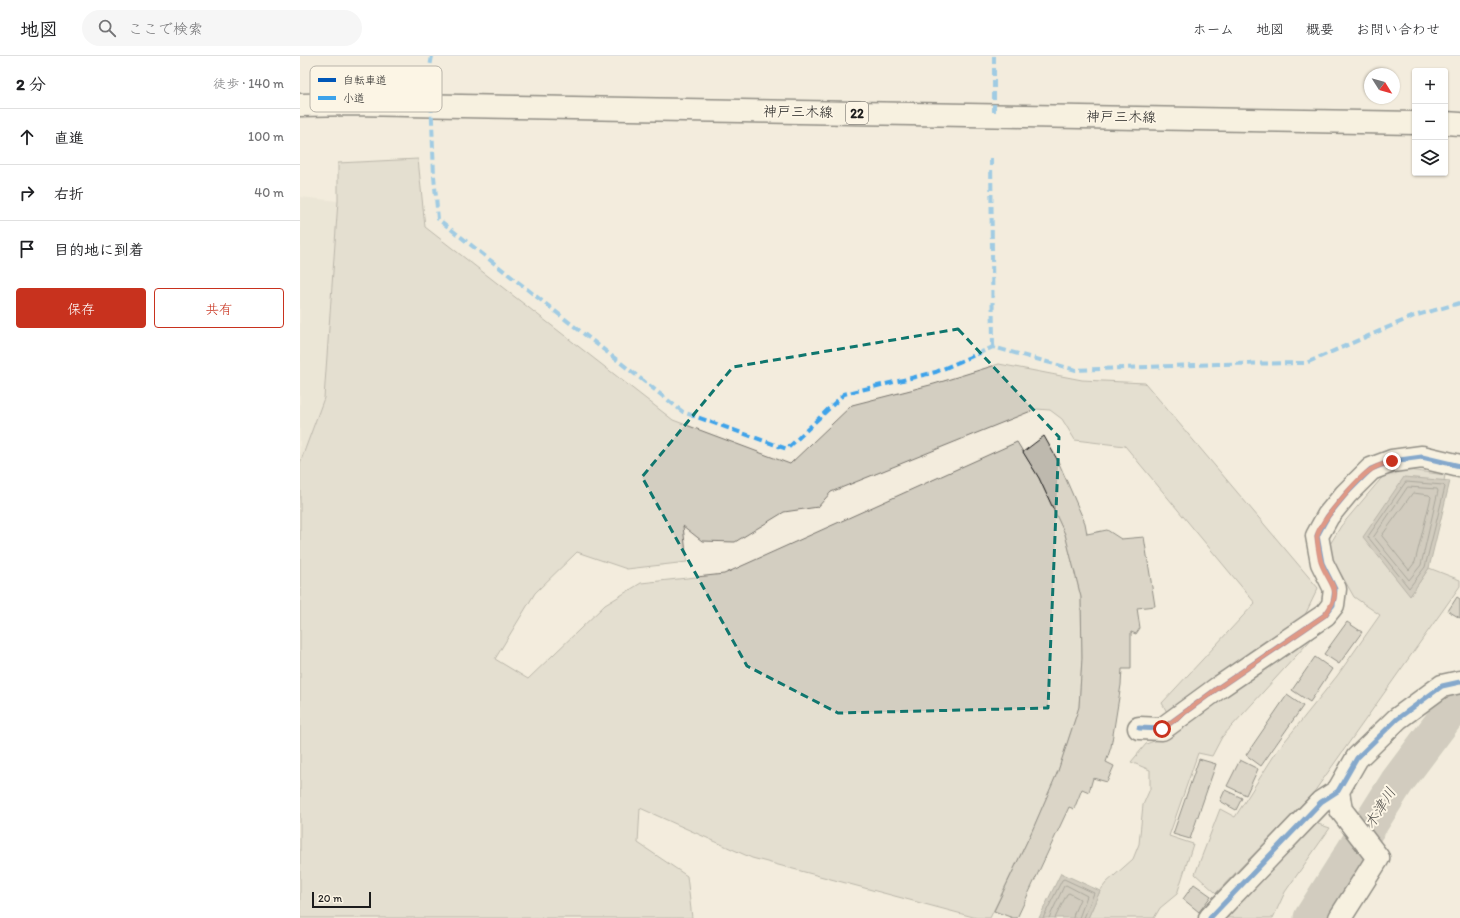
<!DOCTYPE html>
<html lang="ja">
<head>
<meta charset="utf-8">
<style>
  body { margin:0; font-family:Itim,"Klee One",sans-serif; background:#f6f6f6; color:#202124 }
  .controls { position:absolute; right:12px; top:12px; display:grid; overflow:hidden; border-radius:4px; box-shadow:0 1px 3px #0004 }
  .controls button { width:36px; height:36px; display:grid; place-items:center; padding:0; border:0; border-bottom:1px solid #e0e0e0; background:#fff; color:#202124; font:20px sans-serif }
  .compass { position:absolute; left:1064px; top:12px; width:36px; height:36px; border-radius:50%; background:#fff; box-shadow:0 1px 3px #0004; rotate:127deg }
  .scale { position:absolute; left:12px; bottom:10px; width:59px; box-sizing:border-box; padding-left:4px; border:2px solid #1c1c1c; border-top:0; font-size:11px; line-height:14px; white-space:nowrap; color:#1c1c1c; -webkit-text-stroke:3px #fcf5e5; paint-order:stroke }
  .stop { position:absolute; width:12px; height:12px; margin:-9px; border:3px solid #c8321e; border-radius:50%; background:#fff }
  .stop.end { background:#c8321e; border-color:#fff; box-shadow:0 1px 4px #0008 }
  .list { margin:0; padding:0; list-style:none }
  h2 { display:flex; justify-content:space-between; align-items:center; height:52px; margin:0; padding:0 16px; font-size:17px }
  h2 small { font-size:13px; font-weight:400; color:#757577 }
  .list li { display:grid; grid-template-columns:26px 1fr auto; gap:12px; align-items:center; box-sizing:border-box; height:56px; padding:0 16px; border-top:1px solid #e0e0e0 }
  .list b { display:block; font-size:15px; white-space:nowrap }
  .list em { font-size:13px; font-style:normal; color:#757577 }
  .actions { display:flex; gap:8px; padding:12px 16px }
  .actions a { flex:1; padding:9px 0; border:1px solid #c8321e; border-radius:4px; text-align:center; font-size:14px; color:#c8321e }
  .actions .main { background:#c8321e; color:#fff }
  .icon { flex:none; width:22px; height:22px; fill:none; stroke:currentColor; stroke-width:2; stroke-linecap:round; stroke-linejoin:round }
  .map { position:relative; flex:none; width:1160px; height:862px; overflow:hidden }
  header { display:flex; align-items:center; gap:24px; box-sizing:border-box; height:56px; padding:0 20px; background:#fff; border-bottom:1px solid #e0e0e0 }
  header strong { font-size:19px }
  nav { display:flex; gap:22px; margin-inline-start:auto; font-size:14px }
  .search { width:280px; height:36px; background:#f6f6f6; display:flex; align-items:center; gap:10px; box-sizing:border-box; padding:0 14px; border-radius:22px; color:#757577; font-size:15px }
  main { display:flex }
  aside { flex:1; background:#fff }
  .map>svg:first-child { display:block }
  .built { fill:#e3ddcf }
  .green { fill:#d3cec1; stroke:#78756e }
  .water { fill:#aaa59b; stroke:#716e68 }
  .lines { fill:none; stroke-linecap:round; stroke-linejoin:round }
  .shore { stroke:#55534f; stroke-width:1 }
  .river { stroke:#aaa59b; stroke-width:35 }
  .building { fill:#beb9ae; stroke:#1c1c1c }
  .street-casing { stroke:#1c1c1c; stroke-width:25 }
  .secondary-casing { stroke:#1c1c1c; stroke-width:25 }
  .primary-casing { stroke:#1c1c1c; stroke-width:25 }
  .street { stroke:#fcf5e5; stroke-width:22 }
  .secondary { stroke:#fcf5e5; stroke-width:22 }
  .primary { stroke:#fcf5e5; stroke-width:22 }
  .quiet { stroke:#3da2ea; stroke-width:4; stroke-dasharray:8 4; stroke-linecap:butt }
  .cycleway-casing { stroke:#fcf5e5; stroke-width:8 }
  .cycleway { stroke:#0057b8; stroke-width:5 }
  .route { stroke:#c8321e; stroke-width:5 }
  .marked { fill:none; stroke:#0f766e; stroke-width:3; stroke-dasharray:8 5; stroke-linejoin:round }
  .labels { text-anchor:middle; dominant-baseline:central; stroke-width:4; stroke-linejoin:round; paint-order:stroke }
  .shield { fill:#fcf5e5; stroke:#5f5d58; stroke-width:1 }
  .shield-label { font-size:13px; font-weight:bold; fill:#1c1c1c }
  .street-label { font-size:14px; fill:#1c1c1c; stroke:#fcf5e5 }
  .water-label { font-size:15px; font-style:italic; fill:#55534f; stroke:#fcf5e5 }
  .key { fill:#fcf5e5; stroke:#b9b4a9; stroke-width:1 }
  .key-label { font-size:11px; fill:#1c1c1c }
</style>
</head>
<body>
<header>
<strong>地図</strong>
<div class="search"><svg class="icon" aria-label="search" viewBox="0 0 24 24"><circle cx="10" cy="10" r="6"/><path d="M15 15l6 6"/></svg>ここで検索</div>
<nav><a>ホーム</a><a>地図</a><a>概要</a><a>お問い合わせ</a></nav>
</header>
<main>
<aside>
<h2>2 分<small>徒歩 · 140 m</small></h2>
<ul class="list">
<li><svg class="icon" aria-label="ahead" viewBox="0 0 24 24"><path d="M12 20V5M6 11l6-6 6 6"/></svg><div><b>直進</b></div><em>100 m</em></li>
<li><svg class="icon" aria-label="right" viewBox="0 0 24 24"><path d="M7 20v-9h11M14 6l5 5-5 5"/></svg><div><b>右折</b></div><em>40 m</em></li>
<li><svg class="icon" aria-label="arrive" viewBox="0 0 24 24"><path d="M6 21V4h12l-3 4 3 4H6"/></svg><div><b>目的地に到着</b></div></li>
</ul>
<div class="actions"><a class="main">保存</a><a>共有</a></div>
</aside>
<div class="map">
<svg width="1160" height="862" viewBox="0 0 1160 862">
  <rect width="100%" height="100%" fill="#f3ecdd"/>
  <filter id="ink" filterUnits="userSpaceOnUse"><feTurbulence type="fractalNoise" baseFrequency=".025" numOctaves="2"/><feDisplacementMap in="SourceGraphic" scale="8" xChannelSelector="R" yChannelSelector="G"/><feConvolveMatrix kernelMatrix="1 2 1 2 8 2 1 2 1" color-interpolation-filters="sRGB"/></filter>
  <g filter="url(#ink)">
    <path class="built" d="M0,141L38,145L24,342L0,407Z"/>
    <g class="green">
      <path d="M118,103L125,171L373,364L490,408L552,349L634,328L699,308L782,324L845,327L1018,532L1004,561L869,660L862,647L955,547L825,390L775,384L762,363L750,354L736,353L531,436L518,451L484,456L435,486L402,485L383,470L387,506L327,513L277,496L235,537L195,603L228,623L305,549L341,527L424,518L717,386L739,422L765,478L781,541L782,602L779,651L758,715L732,775L690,862H677L452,802L340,752L338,787L387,820L392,862H0V407L24,342L38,145V107Z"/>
      <path d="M1102,413L1145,419L1144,425L1104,422L1110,540L1129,512L1160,524V530L1014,736L916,837L895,818L920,753L935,761L977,695L1037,620L1080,559L1054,541L1033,504L1029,490L1041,470L1085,418Z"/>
      <path d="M1016,578L922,681L912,700L898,697L869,780L893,788L877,838L860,852L854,862H788L800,835L806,827L833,803L839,788L843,749L850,733V714L831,706L846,688L870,679L960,614Z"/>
      <path d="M1012,766L1030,772L985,836L973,862H927Z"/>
    </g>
    <g class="water">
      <path d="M1104,421L1150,425L1129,512L1110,540L1063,481Z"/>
      <path d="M761,817L800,835L788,862H739Z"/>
    </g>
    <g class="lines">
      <g class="shore">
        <path d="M1106,426L1143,429L1145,431L1125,511L1109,532L1068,481Z"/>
        <path d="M1108,431L1137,433L1138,435L1121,509L1109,524L1074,481Z"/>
        <path d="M1113,437L1129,439L1131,441L1115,506L1109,514L1082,480Z"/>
        <path d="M743,862L762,824L764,823L794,837L784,862"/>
        <path d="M749,862L764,830L766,829L787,840L779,862"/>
        <path d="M755,862L767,838L769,837L780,843L774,857L773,862"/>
      </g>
      <path class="river" d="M1011,862L1097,726L1148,658L1160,652"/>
    </g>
    <g class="building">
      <path d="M744,380L758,405L785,467L787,478L807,474L821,483L844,481L855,550L837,552L840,572L836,578L831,576V613H822L821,629L811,691L806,706L814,710L807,726L793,722L789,736L782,733L774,753L769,751L717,862H713L694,855L732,775L758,715L779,651L782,602L781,541L765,478L739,422L723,396Z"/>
      <path d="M1157,541L1160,543V562L1148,555Z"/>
      <path d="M1047,566L1062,576L1039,608L1024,598Z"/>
      <path d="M1015,601L1032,613L1010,646L992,634Z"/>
      <path d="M987,639L1003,650L961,710L946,699Z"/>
      <path d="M899,703L916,708L890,783L873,778Z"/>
      <path d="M940,704L958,713L946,739L927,730Z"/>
      <path d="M925,734L942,742L936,754L920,745Z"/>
      <path d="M894,828L911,840L899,856L883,843Z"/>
    </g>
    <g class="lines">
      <g class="street-casing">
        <g id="street">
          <path d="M839,672L862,673L918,632L1025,559L1033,549L1035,533L1022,507L1017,480L1028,460L1046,438L1071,413L1092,405L1122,401L1160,410"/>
          <path d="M910,862L1021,746L1038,735"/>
        </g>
      </g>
      <g class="secondary-casing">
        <path id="secondary" d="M1040,862L1078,802L1041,754L1038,735L1057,702L1097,663L1142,630L1160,626"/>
      </g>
      <g class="primary-casing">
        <g id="primary">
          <path d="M0,49L54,48L1115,67"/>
          <path d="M1145,67L1160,68"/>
        </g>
      </g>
      <use href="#street" class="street"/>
      <use href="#secondary" class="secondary"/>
      <use href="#primary" class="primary"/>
      <g class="quiet">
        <path d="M132,0L130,11L134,120L138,163L383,356L487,393L544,338L636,316L693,291L776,314L917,308L1006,307L1114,260L1160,247"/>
        <path d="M694,0V60"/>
        <path d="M691,102L693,291"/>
      </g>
      <g class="cycleway-casing">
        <g id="cycleway">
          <path d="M839,672L862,673L918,632L1025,559L1033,549L1035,533L1022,507L1017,480L1028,460L1046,438L1071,413L1092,405L1122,401L1160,410"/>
          <path d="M910,862L1021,746L1038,735L1057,702L1097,663L1142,630L1160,626"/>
        </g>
      </g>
      <use href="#cycleway" class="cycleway"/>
    </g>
  </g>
  <g class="lines" filter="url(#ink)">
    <path class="route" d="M862,673L918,632L1025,559C1045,532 1029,530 1021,506C1019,499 1018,490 1017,482C1016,469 1060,420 1072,413C1078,409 1085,408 1092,405"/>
  </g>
  <path d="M0 0H1160V862H0ZM658,273L759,381L748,652L538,657L447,610L342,421L433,311Z" fill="#f3ecdd" fill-opacity=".55" fill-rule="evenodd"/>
  <path class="marked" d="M658,273L759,381L748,652L538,657L447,610L342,421L433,311Z"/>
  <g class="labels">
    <rect class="shield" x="546" y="46" width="22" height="22" rx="3"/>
    <g class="shield-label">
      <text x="557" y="57">22</text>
    </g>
    <g class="street-label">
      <text transform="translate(498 56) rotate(1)">神戸三木線</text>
      <text transform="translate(821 61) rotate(1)">神戸三木線</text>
    </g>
    <g class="water-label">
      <text transform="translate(1080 752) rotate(-58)">木津川</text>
    </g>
  </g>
  <rect x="10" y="10" width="132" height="46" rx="6" class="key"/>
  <rect x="18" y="22" width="18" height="4" fill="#0057b8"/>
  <rect x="18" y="40" width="18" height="4" fill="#3da2ea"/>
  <g class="key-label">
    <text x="43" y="28">自転車道</text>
    <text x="43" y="46">小道</text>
  </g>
</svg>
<div class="controls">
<button>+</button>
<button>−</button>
<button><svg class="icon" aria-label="layers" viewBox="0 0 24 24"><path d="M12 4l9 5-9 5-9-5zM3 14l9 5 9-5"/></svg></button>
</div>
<svg class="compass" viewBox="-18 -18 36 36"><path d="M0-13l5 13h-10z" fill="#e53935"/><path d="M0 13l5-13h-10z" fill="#757577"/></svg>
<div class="scale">20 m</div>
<div class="stop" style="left:862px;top:673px"></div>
<div class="stop end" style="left:1092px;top:405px"></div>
</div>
</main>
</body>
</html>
